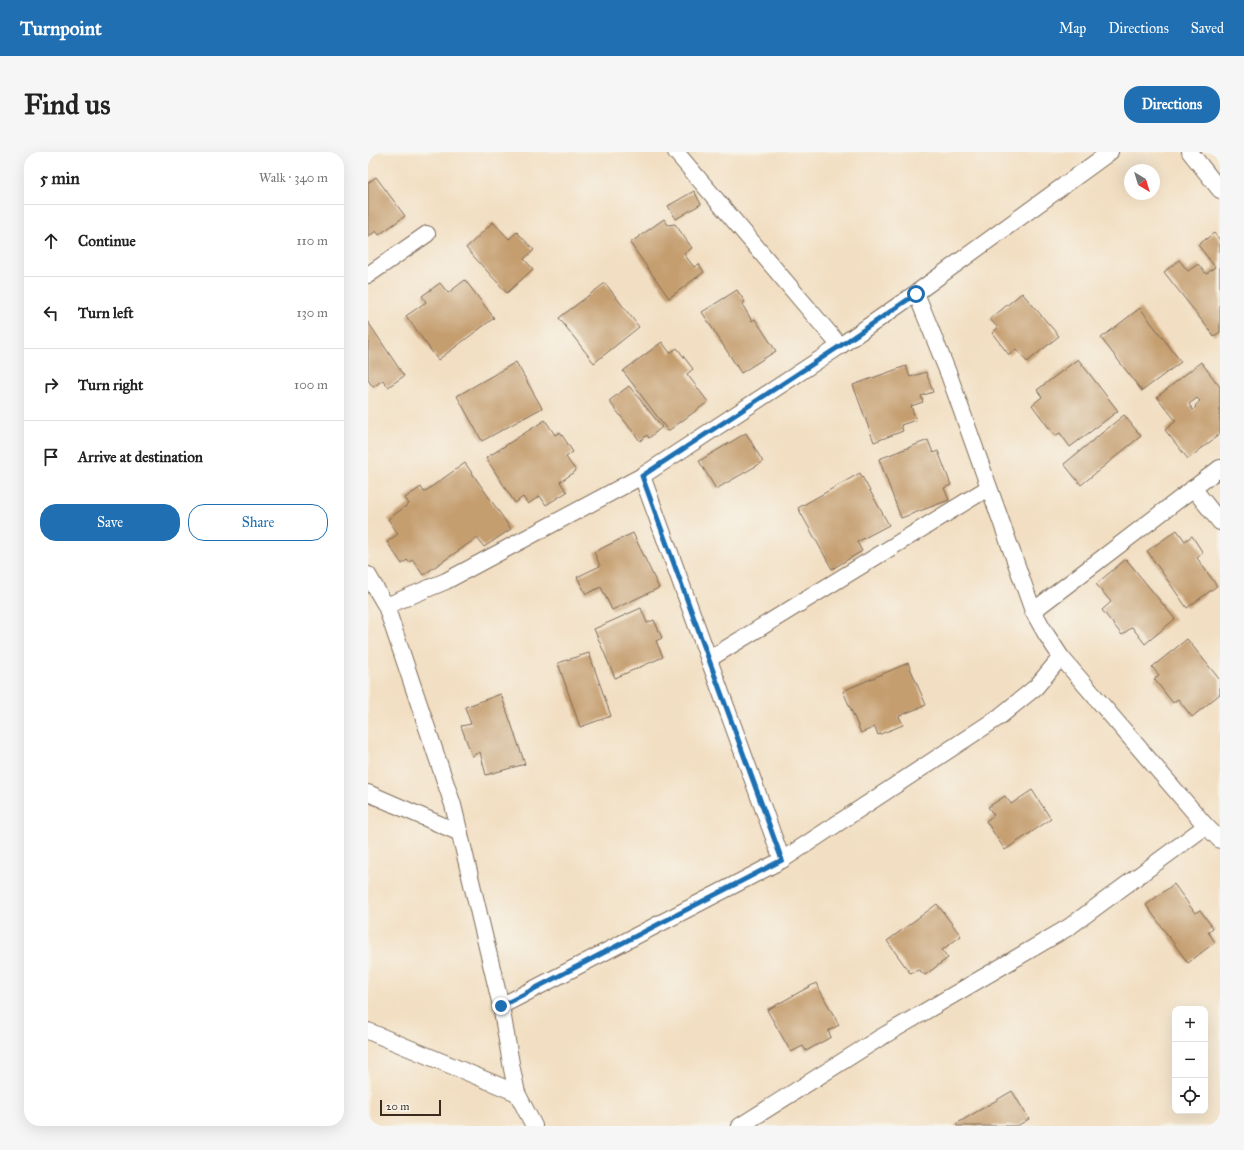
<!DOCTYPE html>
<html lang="en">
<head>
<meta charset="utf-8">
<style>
  body { margin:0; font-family:"IM FELL Great Primer",serif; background:#f6f6f6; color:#222 }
  .controls { position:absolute; right:12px; bottom:12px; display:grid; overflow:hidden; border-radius:8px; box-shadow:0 4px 16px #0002 }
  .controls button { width:36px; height:36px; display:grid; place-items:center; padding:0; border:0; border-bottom:1px solid #e0e0e0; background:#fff; color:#222; font:20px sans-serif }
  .compass { position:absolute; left:756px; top:12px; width:36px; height:36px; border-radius:50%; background:#fff; box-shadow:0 4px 16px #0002; rotate:142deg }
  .scale { position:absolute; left:12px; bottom:10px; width:61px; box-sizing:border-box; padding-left:4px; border:2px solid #3b2a1e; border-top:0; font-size:11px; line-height:14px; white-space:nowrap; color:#3b2a1e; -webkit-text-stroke:3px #f7f3e8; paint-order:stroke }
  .stop { position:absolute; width:12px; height:12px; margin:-9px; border:3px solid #1f6fb2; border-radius:50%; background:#fff }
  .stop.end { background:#1f6fb2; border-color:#fff; box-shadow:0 1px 4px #0008 }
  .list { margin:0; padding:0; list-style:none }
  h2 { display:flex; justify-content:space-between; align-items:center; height:52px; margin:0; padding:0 16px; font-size:17px }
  h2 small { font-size:13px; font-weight:400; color:#767676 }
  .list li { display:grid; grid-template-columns:26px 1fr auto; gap:12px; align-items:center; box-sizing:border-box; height:72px; padding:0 16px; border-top:1px solid #e0e0e0 }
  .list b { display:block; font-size:15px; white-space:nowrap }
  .list em { font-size:13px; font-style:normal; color:#767676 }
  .actions { display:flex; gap:8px; padding:12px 16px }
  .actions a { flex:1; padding:9px 0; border:1px solid #1f6fb2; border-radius:16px; text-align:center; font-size:14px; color:#1f6fb2 }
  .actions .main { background:#1f6fb2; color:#fff }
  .icon { flex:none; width:22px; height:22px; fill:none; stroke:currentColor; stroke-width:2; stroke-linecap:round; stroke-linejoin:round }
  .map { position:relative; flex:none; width:852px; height:974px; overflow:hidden; border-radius:16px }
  header { display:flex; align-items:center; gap:24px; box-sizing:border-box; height:56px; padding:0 20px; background:#1f6fb2; color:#fff }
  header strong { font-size:19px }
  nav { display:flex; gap:22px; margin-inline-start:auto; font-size:14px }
  .intro { display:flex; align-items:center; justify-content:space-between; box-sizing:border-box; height:96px; padding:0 24px }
  h1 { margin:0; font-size:28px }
  .button { padding:10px 18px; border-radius:16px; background:#1f6fb2; color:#fff; font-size:14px; font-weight:700 }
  main { display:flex; gap:24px; padding:0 24px }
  aside { flex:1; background:#fff; border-radius:16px; box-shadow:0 4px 16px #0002 }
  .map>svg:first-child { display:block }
  .building { fill:#c59e70; fill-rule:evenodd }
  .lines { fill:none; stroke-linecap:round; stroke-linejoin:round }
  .street-casing { stroke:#7b6958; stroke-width:18 }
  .street { stroke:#fff; stroke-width:16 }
  .route { stroke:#1f6fb2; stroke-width:5 }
</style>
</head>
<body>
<header>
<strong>Turnpoint</strong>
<nav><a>Map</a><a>Directions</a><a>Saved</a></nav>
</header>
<div class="intro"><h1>Find us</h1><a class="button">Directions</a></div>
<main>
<aside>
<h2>5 min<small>Walk · 340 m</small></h2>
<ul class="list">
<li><svg class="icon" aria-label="ahead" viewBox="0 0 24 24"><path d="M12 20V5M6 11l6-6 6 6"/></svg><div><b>Continue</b></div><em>110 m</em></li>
<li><svg class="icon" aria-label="left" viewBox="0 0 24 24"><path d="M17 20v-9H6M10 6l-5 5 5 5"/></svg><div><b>Turn left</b></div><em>130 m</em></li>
<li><svg class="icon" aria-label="right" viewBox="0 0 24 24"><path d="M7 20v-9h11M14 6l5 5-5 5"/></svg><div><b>Turn right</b></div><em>100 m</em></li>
<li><svg class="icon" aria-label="arrive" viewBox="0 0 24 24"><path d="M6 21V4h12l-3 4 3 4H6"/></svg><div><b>Arrive at destination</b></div></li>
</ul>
<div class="actions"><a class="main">Save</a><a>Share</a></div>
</aside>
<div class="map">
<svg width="852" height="974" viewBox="0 0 852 974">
  <rect width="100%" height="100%" fill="#f7f3e8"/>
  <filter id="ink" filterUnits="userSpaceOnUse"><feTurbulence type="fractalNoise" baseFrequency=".025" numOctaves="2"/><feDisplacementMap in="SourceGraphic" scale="8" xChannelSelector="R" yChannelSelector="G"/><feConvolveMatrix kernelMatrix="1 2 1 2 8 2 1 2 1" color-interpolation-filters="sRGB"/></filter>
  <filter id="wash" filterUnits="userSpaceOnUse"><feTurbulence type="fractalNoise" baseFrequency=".012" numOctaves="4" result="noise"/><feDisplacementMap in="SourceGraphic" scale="16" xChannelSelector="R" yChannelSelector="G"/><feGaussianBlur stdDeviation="0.9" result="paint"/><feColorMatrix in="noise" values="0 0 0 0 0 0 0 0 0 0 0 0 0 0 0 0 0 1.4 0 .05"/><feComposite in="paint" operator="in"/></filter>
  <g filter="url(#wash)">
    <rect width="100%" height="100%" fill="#f2dfc3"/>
    <g id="blocks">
      <g class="building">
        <path d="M8,25L37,64L11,83L8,79L0,85V31Z"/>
        <path d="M326,39L333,52L308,67L300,54Z"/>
        <path d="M296,67L300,73L307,72L324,96L316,102L326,115L331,112L336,120L301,146L262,91Z"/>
        <path d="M125,70L141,87L149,80L166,98L156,107L165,117L139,141L98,96Z"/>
        <path d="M846,81L852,88V180L846,184L796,120L811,108L820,119L830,112L838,122L847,115L830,93Z"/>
        <path d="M97,128L126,166L70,208L38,164L58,150L54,144L72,131L80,141Z"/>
        <path d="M237,131L271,175L226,211L191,166Z"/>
        <path d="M369,138L377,150L374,152L384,169L387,167L408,199L373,221L334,160Z"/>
        <path d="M654,141L691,184L659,210L648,197L641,203L624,181L630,176L622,167Z"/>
        <path d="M772,156L813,210L774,239L733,186Z"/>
        <path d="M0,170L36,224L20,235L15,228L5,235L0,228Z"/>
        <path d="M294,190L302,201L309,196L325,217L319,222L340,250L300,279L255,219Z"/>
        <path d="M710,207L750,259L702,295L692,281L687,284L664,253L674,245L669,238Z"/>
        <path d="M148,210L174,256L114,289L89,244Z"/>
        <path d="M833,210L852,235V282L820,307L797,278L808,269L789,245ZM829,246L832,249L827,254L828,255L825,258L821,252Z"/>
        <path d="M538,214L542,225L558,220L565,240L553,244L555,250L543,254L548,268L533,273L535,279L506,290L485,233Z"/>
        <path d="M261,234L294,275L281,286L279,283L272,289L241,249Z"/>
        <path d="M756,263L773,284L713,333L696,312Z"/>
        <path d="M177,268L187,283L192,280L205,300L198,305L208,319L192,330L199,340L178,353L172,344L160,352L155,345L147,351L118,306Z"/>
        <path d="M378,281L395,310L348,337L331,309Z"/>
        <path d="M560,288L565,301L570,299L583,333L576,336L581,348L533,366L511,307Z"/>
        <path d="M97,311L143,377L116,395L109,386L55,423L45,408L41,410L39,408L34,412L19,390L30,382L20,367L41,352L37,346L53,335L56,340Z"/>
        <path d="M492,321L521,373L489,390L494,399L464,417L430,356Z"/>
        <path d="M809,378L817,389L824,384L835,401L829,406L849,434L819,456L779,399Z"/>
        <path d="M265,381L291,436L244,458L233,435L218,442L209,425L232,414L226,400Z"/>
        <path d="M758,407L807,467L777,492L764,475L754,483L734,458L743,450L728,432Z"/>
        <path d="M273,456L279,471L286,468L294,486L288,489L295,505L247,526L226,477Z"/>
        <path d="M819,487L852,528V542L824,565L810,547L805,551L786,527L791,523L784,515Z"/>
        <path d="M221,501L243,564L212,575L190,511Z"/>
        <path d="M540,511L558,553L531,564L535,573L510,583L507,575L493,581L475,539Z"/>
        <path d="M133,542L157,612L118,623L112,600L104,604L93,574L103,572L97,555Z"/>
        <path d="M664,638L683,667L637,698L618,669L626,663L620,655L637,644L643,652Z"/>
        <path d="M806,732L827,761L832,758L845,776L840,780L847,790L820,811L778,753Z"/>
        <path d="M569,752L593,784L574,798L580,806L557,823L551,818L542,821L519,789Z"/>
        <path d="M448,831L471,873L460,879L463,885L438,899L435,894L423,900L399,858Z"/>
        <path d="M644,939L661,967L649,974H589L588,972Z"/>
      </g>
    </g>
  </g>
  <g filter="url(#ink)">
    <use href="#blocks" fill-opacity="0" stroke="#7b6958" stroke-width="1"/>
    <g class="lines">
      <g class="street-casing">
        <g id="street">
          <path d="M308,0L472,194"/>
          <path d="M822,0L852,38"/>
          <path d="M0,123L59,82"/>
          <path d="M548,141L581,223L665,459L678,482L693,505L838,674L852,688"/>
          <path d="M274,324L414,708"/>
          <path d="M825,336L852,370"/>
          <path d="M0,423L18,454L78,429L274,324L472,194L548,141L742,0"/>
          <path d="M18,454L85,653L133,854L144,917L149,941L166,974"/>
          <path d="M665,459L852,316"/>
          <path d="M341,507L620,336"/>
          <path d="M0,641L92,681"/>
          <path d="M133,854L414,708L631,565L668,535L693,505"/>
          <path d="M0,879L149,941"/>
          <path d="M372,974L510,887L701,775L838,674"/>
        </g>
      </g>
      <use href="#street" class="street"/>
    </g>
  </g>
  <g class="lines" filter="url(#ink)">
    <path class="route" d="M133,854L414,708L274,324L472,194L548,142"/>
  </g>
</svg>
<div class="controls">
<button>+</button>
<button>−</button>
<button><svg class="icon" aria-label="locate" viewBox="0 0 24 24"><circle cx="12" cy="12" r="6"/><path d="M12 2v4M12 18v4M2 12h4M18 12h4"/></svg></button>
</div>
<svg class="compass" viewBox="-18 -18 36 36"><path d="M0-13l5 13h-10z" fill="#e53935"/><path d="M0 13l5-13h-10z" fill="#767676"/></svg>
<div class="scale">20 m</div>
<div class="stop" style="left:548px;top:142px"></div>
<div class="stop end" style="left:133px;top:854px"></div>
</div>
</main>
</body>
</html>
